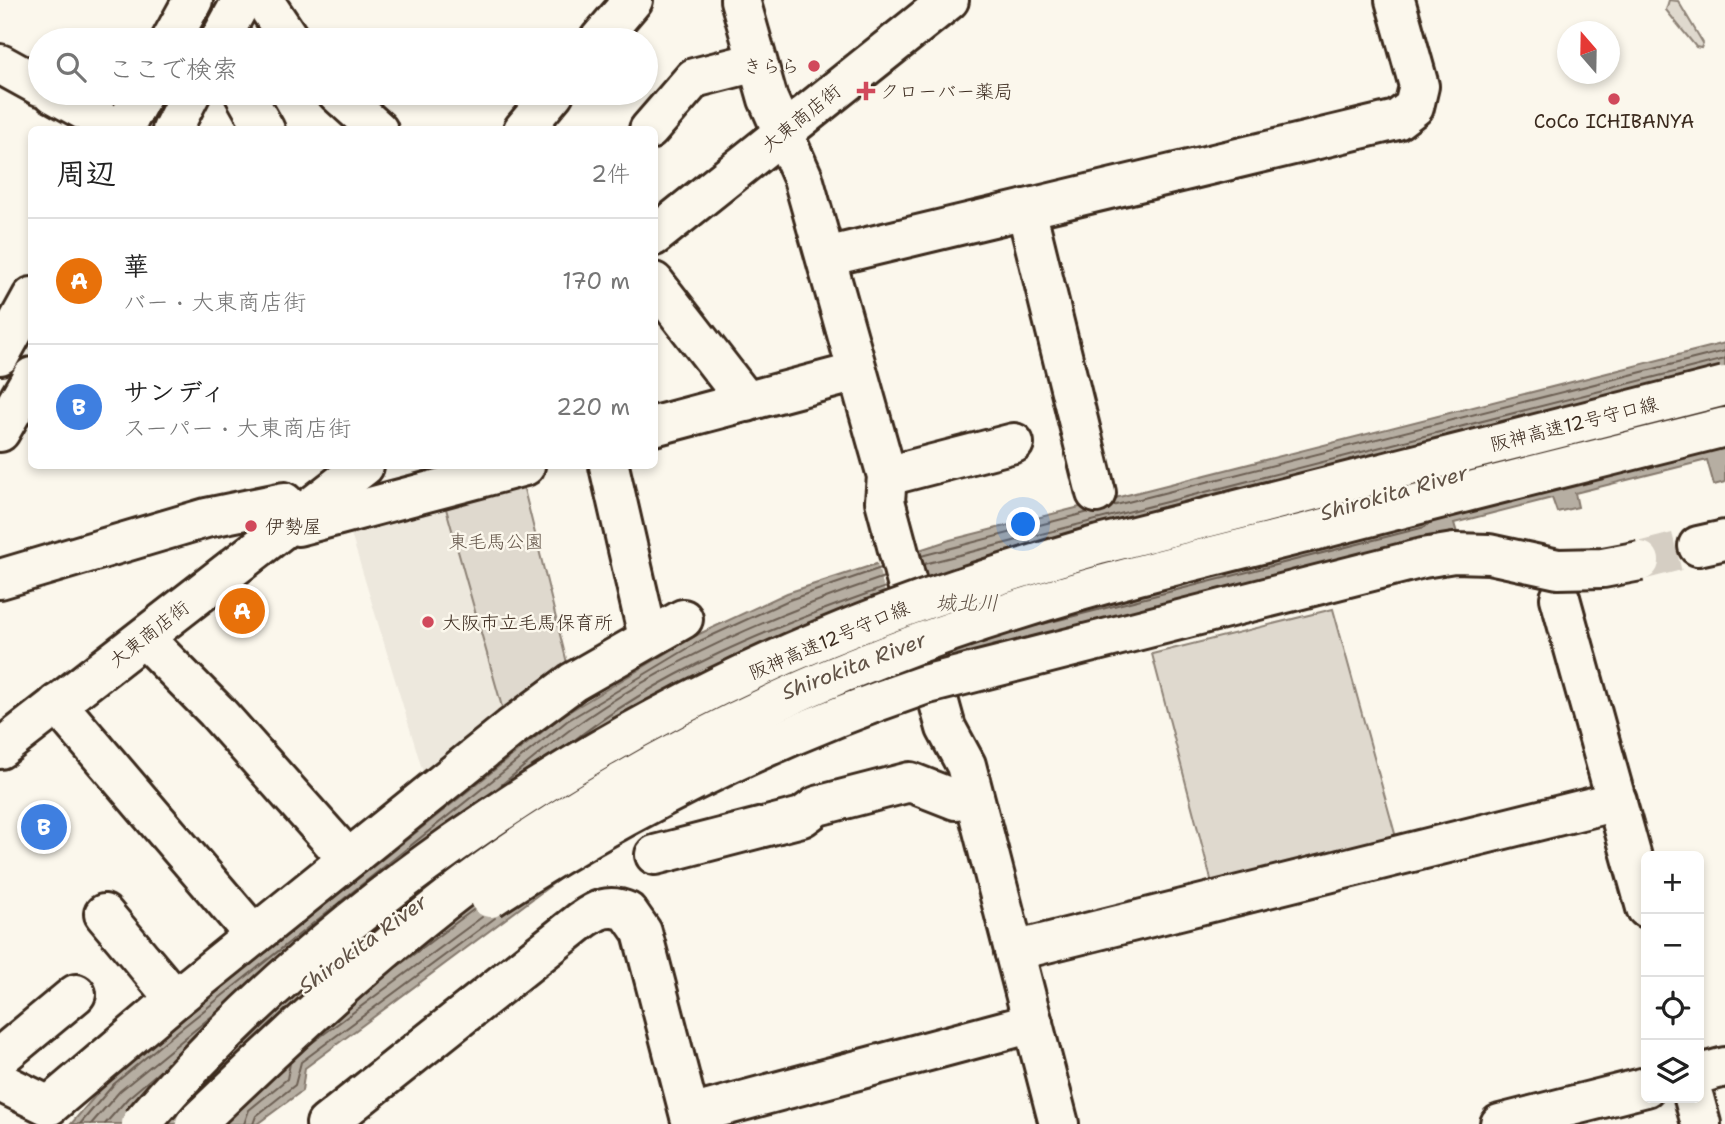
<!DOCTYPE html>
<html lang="ja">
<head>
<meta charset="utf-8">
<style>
  body { margin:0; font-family:"Shantell Sans","Klee One",sans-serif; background:#f6f6f6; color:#222 }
  .controls { position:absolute; right:21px; bottom:21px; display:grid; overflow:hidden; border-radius:10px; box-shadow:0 4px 10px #0003 }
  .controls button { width:63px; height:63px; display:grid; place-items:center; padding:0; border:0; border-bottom:2px solid #e0e0e0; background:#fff; color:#222; font:35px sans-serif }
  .compass { position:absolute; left:1557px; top:21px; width:63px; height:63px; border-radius:50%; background:#fff; box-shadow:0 4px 10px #0003; rotate:340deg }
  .you { position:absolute; left:1024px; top:525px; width:24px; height:24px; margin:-18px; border:5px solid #fff; border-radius:50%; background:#1a73e8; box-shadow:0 0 0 10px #1a73e833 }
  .badge { display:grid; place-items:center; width:46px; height:46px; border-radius:50%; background:#7c3aed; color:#fff; font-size:23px; font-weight:700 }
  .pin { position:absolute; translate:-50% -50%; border:4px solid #fff; box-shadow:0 2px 7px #0006 }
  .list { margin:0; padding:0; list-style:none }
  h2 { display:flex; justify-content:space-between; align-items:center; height:91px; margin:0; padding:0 28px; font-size:30px }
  h2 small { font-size:23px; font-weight:400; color:#767676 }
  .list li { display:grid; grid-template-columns:46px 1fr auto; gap:21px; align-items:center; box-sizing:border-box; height:126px; padding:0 28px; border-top:2px solid #e0e0e0 }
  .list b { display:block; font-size:26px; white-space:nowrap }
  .list p { margin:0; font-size:23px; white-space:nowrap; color:#767676 }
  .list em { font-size:23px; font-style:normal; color:#767676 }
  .icon { flex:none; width:38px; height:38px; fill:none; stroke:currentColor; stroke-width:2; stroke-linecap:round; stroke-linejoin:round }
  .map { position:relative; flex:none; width:1725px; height:1124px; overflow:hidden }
  .search { position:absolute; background:#fff; box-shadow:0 4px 10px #0003; left:28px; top:28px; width:630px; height:77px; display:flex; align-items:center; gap:18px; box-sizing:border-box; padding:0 24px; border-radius:38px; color:#767676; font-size:26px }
  .panel { position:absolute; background:#fff; box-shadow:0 4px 10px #0003; left:28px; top:126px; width:630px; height:343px; border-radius:10px }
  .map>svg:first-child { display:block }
  .built { fill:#ede8dd }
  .green { fill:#dfd9ce; stroke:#8d8276; stroke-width:2 }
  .water { fill:#b6aea2; stroke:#85796d; stroke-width:2 }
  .pier { fill:#fbf7ec }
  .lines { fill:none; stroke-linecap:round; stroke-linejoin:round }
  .shore { stroke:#6c5f53; stroke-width:2 }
  .highway-tunnel { stroke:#d5cec3; stroke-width:38; stroke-dasharray:38 19; stroke-linecap:butt }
  .minor-casing { stroke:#3b2a1e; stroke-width:44 }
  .major-casing { stroke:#3b2a1e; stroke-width:44 }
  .highway-casing { stroke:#3b2a1e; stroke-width:44 }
  .minor { stroke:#fbf7ec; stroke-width:38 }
  .major { stroke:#fbf7ec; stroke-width:38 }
  .highway { stroke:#fbf7ec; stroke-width:38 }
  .highway-bridge-casing { stroke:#3b2a1e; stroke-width:44; stroke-linecap:butt }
  .highway-bridge { stroke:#fbf7ec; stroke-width:38 }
  .poi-dot { fill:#d1495b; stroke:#fbf7ec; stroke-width:2.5 }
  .labels { text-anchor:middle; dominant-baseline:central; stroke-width:5; stroke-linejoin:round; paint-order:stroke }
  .poi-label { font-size:19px; fill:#3b2a1e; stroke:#fbf7ec; text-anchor:start }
  .street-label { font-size:19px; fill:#3b2a1e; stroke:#fbf7ec }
  .park-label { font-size:19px; fill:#64564a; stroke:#fbf7ec }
  .water-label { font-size:21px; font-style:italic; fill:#605246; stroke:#fbf7ec }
</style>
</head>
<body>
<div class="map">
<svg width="1725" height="1124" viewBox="0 0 1725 1124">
  <rect width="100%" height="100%" fill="#fbf7ec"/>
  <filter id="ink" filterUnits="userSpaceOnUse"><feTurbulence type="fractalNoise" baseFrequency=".0143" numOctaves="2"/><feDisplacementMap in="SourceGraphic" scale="14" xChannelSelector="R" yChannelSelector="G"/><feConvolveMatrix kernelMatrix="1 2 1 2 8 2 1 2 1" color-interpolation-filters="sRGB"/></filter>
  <g filter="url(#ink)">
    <path class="built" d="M443,498L506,721L426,782L348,524Z"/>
    <g class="green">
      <path d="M1669,0L1678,1L1703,43L1701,48L1696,47L1666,10Z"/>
      <path d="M521,477L570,675L506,721L443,498Z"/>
      <path d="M1333,609L1397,841L1213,887L1152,654Z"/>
    </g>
    <path class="water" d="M1725,343V482L1714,485L1707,460L1575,493L1578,507L1557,512L1552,498L1454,523L1461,546L734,749L305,1068L302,1091L257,1124H71L109,1080L158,1038L562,716L697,635L787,593L950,540Z"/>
    <path class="pier" d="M881,557L916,688L911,689L876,559Z"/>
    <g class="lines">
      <g class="shore">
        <path d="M1112,506L1725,351"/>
        <path d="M921,556L1089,512"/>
        <path d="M924,564L1725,359"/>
        <path d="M1035,626L1425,527L1428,524"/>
        <path d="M567,746C660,671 775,626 886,587"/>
        <path d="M488,796C516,773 543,750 571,729C666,660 774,615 884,577"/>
        <path d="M398,966L473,910"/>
        <path d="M309,1045L482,917"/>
        <path d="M80,1124L114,1084L163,1043L567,721L700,641L789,600L881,568"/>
        <path d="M91,1124L120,1091L223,1007"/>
        <path d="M105,1124L128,1098L167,1065"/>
        <path d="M244,1124L249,1110L287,1079L290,1063"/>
        <path d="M253,1124L256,1116L295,1085L301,1062L495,918"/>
      </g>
      <path class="highway-tunnel" d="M1640,561L1698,546"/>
      <g class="minor-casing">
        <g id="minor">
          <path d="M740,0L768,99L803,178L887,476L885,501L941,710L946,728L966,765L1059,1124"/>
          <path d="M270,10L290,40"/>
          <path d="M599,40L633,0"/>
          <path d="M0,64L40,86"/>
          <path d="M53,93L120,130"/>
          <path d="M244,93L265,130"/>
          <path d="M337,93L378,130"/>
          <path d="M523,130L554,93"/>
          <path d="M649,130L694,78L756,62"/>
          <path d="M1026,209L1096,493"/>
          <path d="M654,236L949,0"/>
          <path d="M826,257L1397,120L1414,107L1419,86L1395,0"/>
          <path d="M654,282L747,402"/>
          <path d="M654,426L857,372"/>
          <path d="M609,466L648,637"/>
          <path d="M887,476L1014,443"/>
          <path d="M298,526L525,466"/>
          <path d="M0,579L206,518L284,502L299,517"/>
          <path d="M1560,598L1646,908"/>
          <path d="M144,638L216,711L348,859"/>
          <path d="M57,704L254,935"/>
          <path d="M0,749L364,466"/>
          <path d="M655,855L802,817L817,806L910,782L956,800L973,795"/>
          <path d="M104,914L175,999"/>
          <path d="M1014,951L1617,801"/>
          <path d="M0,1057L76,994"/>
          <path d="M1699,1074L1725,1067"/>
          <path d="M0,1082L49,1106L175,999L511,728L573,682L683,619"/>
          <path d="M1694,1098L1701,1124"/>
          <path d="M690,1115L1033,1023"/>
          <path d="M326,1124L581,921C596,910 609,903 628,912L642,932L692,1124"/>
          <path d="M1500,1124L1646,1087"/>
        </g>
      </g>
      <g class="major-casing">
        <g id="major">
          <path d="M171,40L193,0"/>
          <path d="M220,40L242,0"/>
          <path d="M123,130L143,93"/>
          <path d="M172,130L191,93"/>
          <path d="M0,355L32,297"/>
          <path d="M0,432L32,377"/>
        </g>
      </g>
      <g class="highway-casing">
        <path id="highway" d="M1698,546L1725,540"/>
      </g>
      <use href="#minor" class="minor"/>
      <use href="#major" class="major"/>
      <use href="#highway" class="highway"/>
      <g class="highway-bridge-casing">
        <g id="highway-bridge">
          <path d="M490,898C625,810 772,737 924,685L1423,558L1454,553L1489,554L1558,569L1603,568L1640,561"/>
          <path d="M141,1124C318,917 573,743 823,639C913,601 1006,572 1099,545L1725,386"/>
          <path d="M195,1124C302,1022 411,917 536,835C684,738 848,662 1017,610C1118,578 1222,554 1325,528C1458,494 1592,460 1725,427"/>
        </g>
      </g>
      <use href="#highway-bridge" class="highway-bridge"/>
    </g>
  </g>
  <g class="poi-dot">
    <circle cx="814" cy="66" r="7"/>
    <path d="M862.5 80.5h7v7h7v7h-7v7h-7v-7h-7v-7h7z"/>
    <circle cx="1614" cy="99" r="7"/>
    <circle cx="251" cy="526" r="7"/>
    <circle cx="428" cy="622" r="7"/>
  </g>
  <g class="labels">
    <g class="poi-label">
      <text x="800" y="66" text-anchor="end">きらら</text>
      <text x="880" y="91">クローバー薬局</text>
      <text x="1614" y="121" text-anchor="middle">CoCo ICHIBANYA</text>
      <text x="265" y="526">伊勢屋</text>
      <text x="442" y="622">大阪市立毛馬保育所</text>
    </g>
    <g class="street-label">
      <text transform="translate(801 118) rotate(-39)">大東商店街</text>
      <text transform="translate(1574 424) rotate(-14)">阪神高速12号守口線</text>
      <text transform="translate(149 634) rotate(-38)">大東商店街</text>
      <text transform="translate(829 640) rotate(-23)">阪神高速12号守口線</text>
    </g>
    <g class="park-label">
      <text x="496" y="541">東毛馬公園</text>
    </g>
    <g class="water-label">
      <text transform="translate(1394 493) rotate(-16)">Shirokita River</text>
      <text x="967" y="603">城北川</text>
      <text transform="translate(854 666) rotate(-21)">Shirokita River</text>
      <text transform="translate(363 944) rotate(-36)">Shirokita River</text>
    </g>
  </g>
</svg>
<div class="controls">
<button>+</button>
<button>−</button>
<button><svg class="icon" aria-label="locate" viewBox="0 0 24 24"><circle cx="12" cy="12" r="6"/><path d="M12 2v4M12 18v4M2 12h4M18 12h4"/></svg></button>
<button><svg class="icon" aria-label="layers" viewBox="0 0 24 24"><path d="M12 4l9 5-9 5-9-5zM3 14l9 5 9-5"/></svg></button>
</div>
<svg class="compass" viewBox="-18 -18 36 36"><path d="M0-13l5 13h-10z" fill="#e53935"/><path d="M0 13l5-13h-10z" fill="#767676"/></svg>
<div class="you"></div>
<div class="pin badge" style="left:242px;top:611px;background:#e8710a">A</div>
<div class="pin badge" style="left:44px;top:827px;background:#3f7fe0">B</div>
<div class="search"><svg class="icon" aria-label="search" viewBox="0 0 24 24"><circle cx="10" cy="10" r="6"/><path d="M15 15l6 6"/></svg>ここで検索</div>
<section class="panel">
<h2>周辺<small>2件</small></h2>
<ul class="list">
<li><span class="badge" style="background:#e8710a">A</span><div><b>華</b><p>バー · 大東商店街</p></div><em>170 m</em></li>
<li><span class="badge" style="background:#3f7fe0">B</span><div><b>サンディ</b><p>スーパー · 大東商店街</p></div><em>220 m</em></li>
</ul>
</section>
</div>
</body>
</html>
